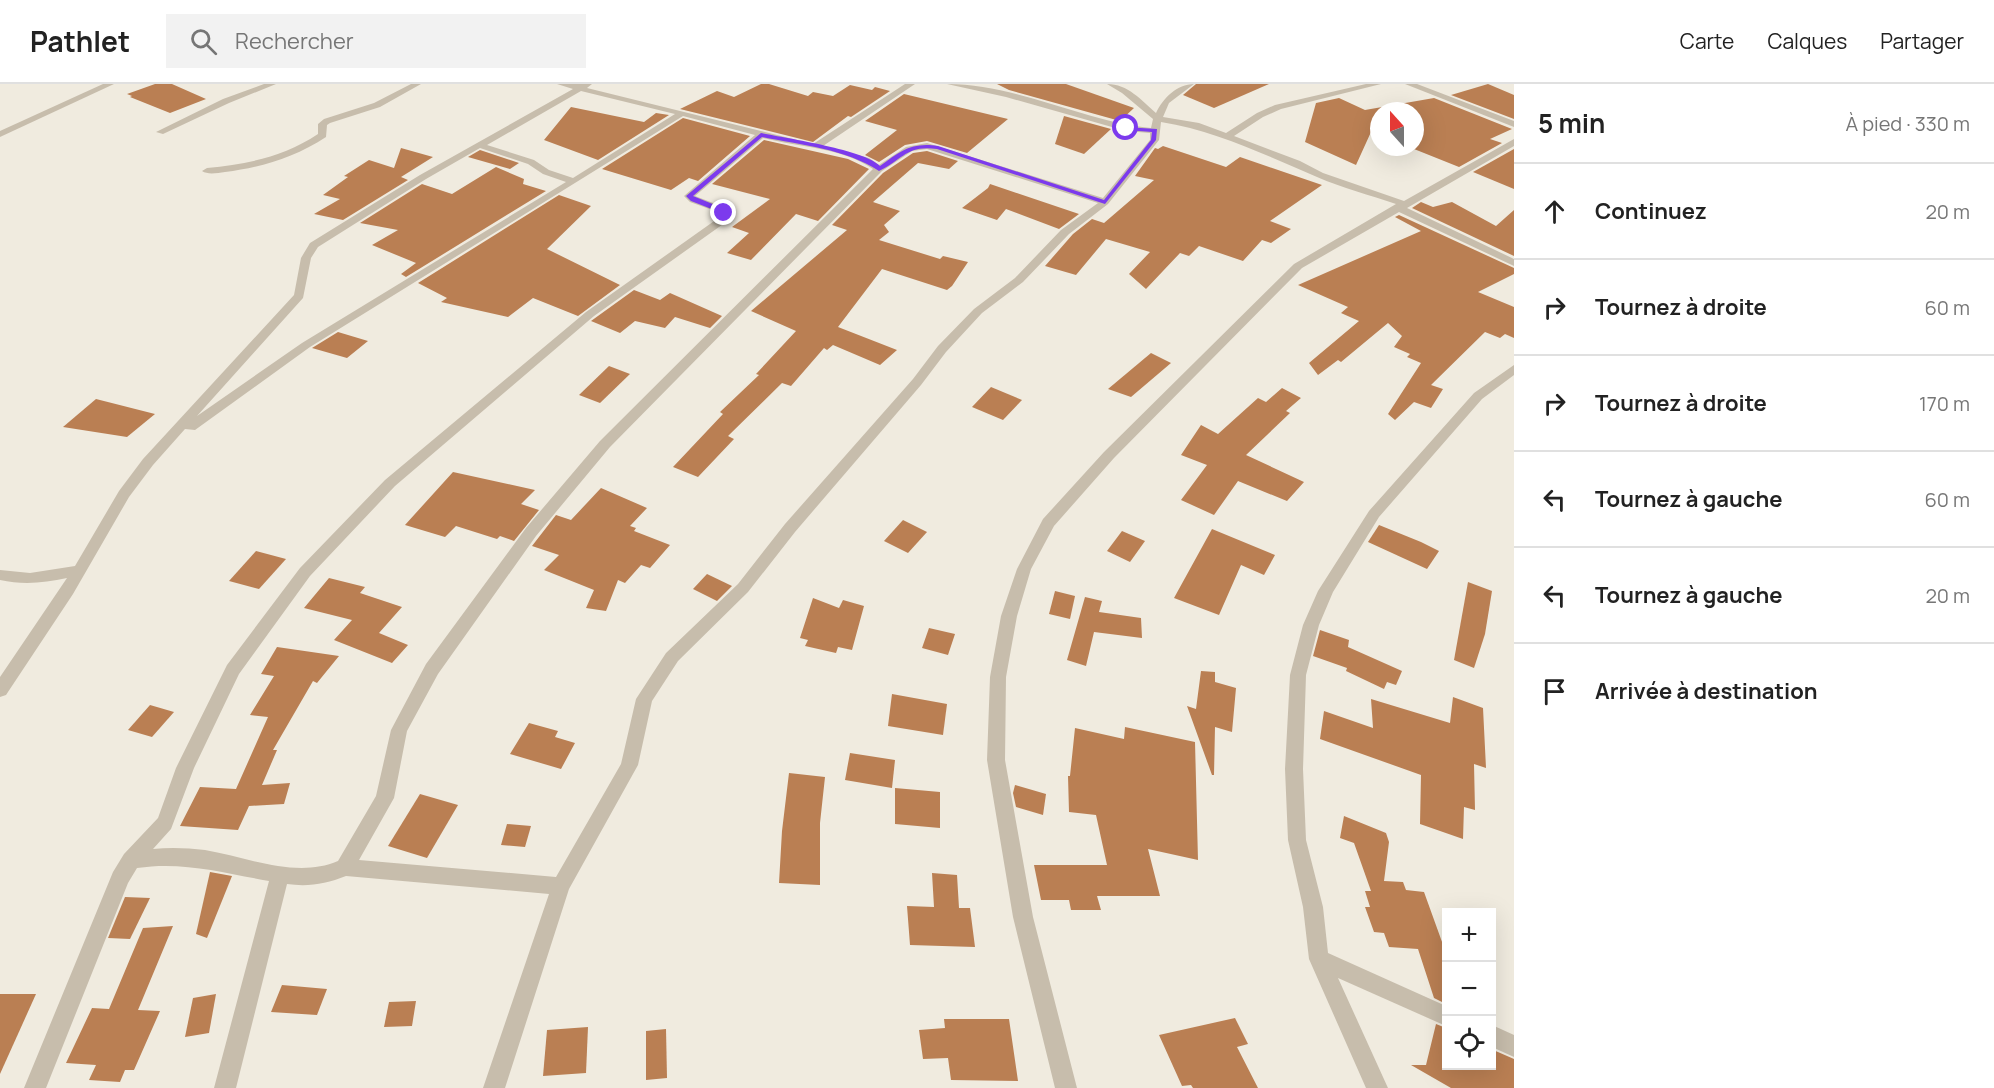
<!DOCTYPE html>
<html lang="fr">
<head>
<meta charset="utf-8">
<style>
  body { margin:0; font-family:Manrope,sans-serif; background:#f2f2f2; color:#222 }
  .controls { position:absolute; right:18px; bottom:18px; display:grid; overflow:hidden; border-radius:0px; box-shadow:0 6px 24px #0002 }
  .controls button { width:54px; height:54px; display:grid; place-items:center; padding:0; border:0; border-bottom:2px solid #e0e0e0; background:#fff; color:#222; font:30px sans-serif }
  .compass { position:absolute; left:1370px; top:18px; width:54px; height:54px; border-radius:50%; background:#fff; box-shadow:0 6px 24px #0002; rotate:339deg }
  .stop { position:absolute; width:18px; height:18px; margin:-14px; border:4px solid #7c3aed; border-radius:50%; background:#fff }
  .stop.end { background:#7c3aed; border-color:#fff; box-shadow:0 2px 6px #0008 }
  .list { margin:0; padding:0; list-style:none }
  h2 { display:flex; justify-content:space-between; align-items:center; height:78px; margin:0; padding:0 24px; font-size:26px }
  h2 small { font-size:20px; font-weight:400; color:#767676 }
  .list li { display:grid; grid-template-columns:39px 1fr auto; gap:18px; align-items:center; box-sizing:border-box; height:96px; padding:0 24px; border-top:2px solid #e0e0e0 }
  .list b { display:block; font-size:22px; white-space:nowrap }
  .list em { font-size:20px; font-style:normal; color:#767676 }
  .icon { flex:none; width:33px; height:33px; fill:none; stroke:currentColor; stroke-width:2; stroke-linecap:round; stroke-linejoin:round }
  .map { position:relative; flex:none; width:1514px; height:1004px; overflow:hidden }
  header { display:flex; align-items:center; gap:36px; box-sizing:border-box; height:84px; padding:0 30px; background:#fff; border-bottom:2px solid #e0e0e0 }
  header strong { font-size:28px }
  nav { display:flex; gap:33px; margin-inline-start:auto; font-size:21px }
  .search { width:420px; height:54px; background:#f2f2f2; display:flex; align-items:center; gap:15px; box-sizing:border-box; padding:0 21px; border-radius:0px; color:#767676; font-size:22px }
  main { display:flex }
  aside { flex:1; background:#fff }
  .map>svg:first-child { display:block }
  .building { fill:#ba7f53 }
  .lines { fill:none; stroke-linecap:round; stroke-linejoin:round }
  .minor { fill:#c7bdac; fill-rule:evenodd }
  .route { fill:#7c3aed }
</style>
</head>
<body>
<header>
<strong>Pathlet</strong>
<div class="search"><svg class="icon" aria-label="search" viewBox="0 0 24 24"><circle cx="10" cy="10" r="6"/><path d="M15 15l6 6"/></svg>Rechercher</div>
<nav><a>Carte</a><a>Calques</a><a>Partager</a></nav>
</header>
<main>
<div class="map">
<svg width="1514" height="1004" viewBox="0 0 1514 1004">
  <rect width="100%" height="100%" fill="#f0ebdf"/>
  <g class="building">
    <path d="M155,0H172L206,15L170,29L130,13L132,12L127,10Z"/>
    <path d="M761,0H769L808,12L813,8L833,12L850,1L872,6L875,3L890,7L851,33L848,32L813,58L680,25L717,7L734,13Z"/>
    <path d="M997,0H1066L1134,24L1120,37L1009,6Z"/>
    <path d="M1196,0H1269L1214,24L1183,11Z"/>
    <path d="M1488,0L1514,11V35L1451,11Z"/>
    <path d="M904,10L1008,35L967,69L927,57L905,61L879,78L865,71L897,46L865,37Z"/>
    <path d="M1339,14L1365,26L1434,14L1512,45L1490,55L1502,59L1459,83L1409,63H1415V27H1379V51L1371,48L1356,81L1305,58L1316,19Z"/>
    <path d="M571,23L644,38L656,29L669,31L598,76L544,56Z"/>
    <path d="M1064,32L1111,45L1084,70L1055,60Z"/>
    <path d="M683,34L750,52L698,97L689,94L671,106L602,85Z"/>
    <path d="M764,56L848,75L869,85L818,137L796,130L751,176L727,169L749,149L732,143L770,115L712,100Z"/>
    <path d="M1163,62L1226,83L1240,73L1322,101L1270,137L1291,145L1271,159L1262,156L1243,177L1199,162L1189,172L1180,169L1146,205L1129,190L1150,168L1106,155L1076,191L1045,182L1073,150L1092,135L1104,139L1154,96L1135,92L1155,64L1158,65Z"/>
    <path d="M401,64L433,73L401,93L408,96L343,136L314,130L340,115L323,111L348,93L344,92L369,76L394,84Z"/>
    <path d="M1514,65V105L1473,88Z"/>
    <path d="M480,66L519,79L510,85L468,73Z"/>
    <path d="M927,67L958,77L949,85L918,79L873,118L900,127L884,141L889,148L879,156L940,175L943,172L968,178L952,202L947,206L882,185L838,243L897,266L880,281L833,261L827,266L824,264L791,302L782,299L728,352L734,355L698,393L673,383L723,330L720,328L759,291L756,290L796,247L751,227L847,146L832,141L883,89L913,69Z"/>
    <path d="M496,83L524,95L523,100L546,107L406,193L401,190L416,179L372,161L398,146L360,139L422,100L452,110Z"/>
    <path d="M990,100L993,101L1079,130L1059,145L1006,125L997,136L962,124L988,104Z"/>
    <path d="M559,111L591,122L547,165L620,201L578,232L533,214L508,233L441,218L447,214L418,199Z"/>
    <path d="M1421,118L1433,123L1452,118L1496,142L1514,126V172L1412,124Z"/>
    <path d="M1399,131L1514,184V190L1478,208L1514,223V254L1505,250L1500,254L1485,248L1431,301L1443,305L1431,324L1414,318L1395,336L1388,330L1421,279L1407,273L1410,270L1394,263L1402,252L1388,239L1341,278L1338,276L1318,291L1309,279L1359,237L1341,229L1348,223L1298,201L1421,147L1395,133Z"/>
    <path d="M634,206L660,216L670,209L722,232L710,244L675,233L665,244L635,237L620,249L591,237Z"/>
    <path d="M338,248L368,257L347,274L312,264Z"/>
    <path d="M1151,269L1171,279L1131,313L1108,305Z"/>
    <path d="M609,282L630,290L600,319L579,311Z"/>
    <path d="M991,303L1022,316L1003,336L972,323Z"/>
    <path d="M1282,304L1301,314L1286,327L1290,329L1246,371L1304,398L1287,417L1238,397L1214,431L1181,416L1207,381L1181,371L1201,341L1218,350L1258,314L1266,318Z"/>
    <path d="M96,315L155,330L127,353L63,343Z"/>
    <path d="M453,388L535,406L521,420L539,426L514,457L500,452L497,455L456,442L445,453L405,441Z"/>
    <path d="M601,404L647,424L630,442L636,444L634,447L670,461L650,484L641,481L625,499L618,496L606,527L586,524L594,506L544,486L559,471L532,462L556,431L571,436Z"/>
    <path d="M903,436L927,448L908,469L884,457Z"/>
    <path d="M1379,441L1421,458L1439,467L1427,485L1368,458Z"/>
    <path d="M1212,445L1275,471L1264,491L1241,481L1219,531L1174,514Z"/>
    <path d="M1122,447L1145,457L1130,478L1107,467Z"/>
    <path d="M256,467L286,475L259,505L229,497Z"/>
    <path d="M707,490L732,502L717,517L693,505Z"/>
    <path d="M329,494L365,503L360,509L402,523L379,549L408,561L392,579L334,556L352,536L304,524Z"/>
    <path d="M1468,498L1492,507L1485,550L1474,584L1454,576Z"/>
    <path d="M1055,507L1075,512L1070,535L1049,530Z"/>
    <path d="M1085,513L1102,517L1099,528L1141,534L1142,554L1094,548L1086,582L1067,576Z"/>
    <path d="M813,514L839,524L843,516L864,522L852,566L838,563L836,569L805,562L808,556L800,554Z"/>
    <path d="M929,544L955,550L948,571L922,564Z"/>
    <path d="M1320,546L1349,556L1348,563L1402,587L1396,601L1387,598L1384,605L1346,587L1347,584L1313,572Z"/>
    <path d="M277,563L339,572L317,599L313,597L273,666H277L262,701L290,699L284,720L249,722L238,746L180,742L200,703L236,705L268,633L250,631L274,592L261,590Z"/>
    <path d="M1201,587L1215,588V598L1236,604L1232,648L1215,643L1214,691H1212L1187,622L1196,625Z"/>
    <path d="M892,610L947,620L943,651L888,642Z"/>
    <path d="M1453,613L1483,624L1486,684L1474,680L1475,726L1464,723L1463,755L1420,740L1421,691L1320,655L1324,627L1373,644L1371,615L1450,639Z"/>
    <path d="M150,621L174,628L152,653L128,646Z"/>
    <path d="M529,639L558,647L555,653L575,659L561,685L510,670Z"/>
    <path d="M1125,643L1195,658L1198,776L1148,765L1160,812H1097L1101,826H1071L1069,816H1041L1034,781H1107L1096,731L1069,728L1068,692H1070L1075,644L1124,655Z"/>
    <path d="M850,669L895,676L892,704L845,696Z"/>
    <path d="M789,689L825,693L820,739V801L779,799L782,747Z"/>
    <path d="M1015,701L1046,710L1043,731L1016,723L1013,709Z"/>
    <path d="M895,704L940,708V744L895,740Z"/>
    <path d="M420,710L458,721L427,774L388,762Z"/>
    <path d="M1344,732L1386,749L1389,758L1384,797L1403,798L1406,806L1424,808L1446,869V920L1434,914L1418,865L1389,863L1384,849L1374,848L1365,823H1370L1365,807H1371L1354,759L1340,754Z"/>
    <path d="M507,740L531,742L525,763L501,761Z"/>
    <path d="M210,788L232,792L207,854L196,850Z"/>
    <path d="M932,789L957,791L959,824H970L975,863L910,861L907,822L934,823Z"/>
    <path d="M125,813L150,814L130,855L108,854Z"/>
    <path d="M173,842L138,926L160,927L134,986H125L120,998L89,996L96,981L66,979L92,924L109,925L143,844Z"/>
    <path d="M282,901L327,905L317,931L271,928Z"/>
    <path d="M0,910H36L0,990Z"/>
    <path d="M216,910L209,949L185,953L193,914Z"/>
    <path d="M416,917L412,942L384,943L389,918Z"/>
    <path d="M1235,934L1248,960L1237,963L1258,1004H1193L1191,1001L1182,1002L1159,951Z"/>
    <path d="M944,935H1009L1018,997L951,996L948,974L923,975L919,946L945,944Z"/>
    <path d="M1436,940L1446,944V981H1491V965L1514,975V1004H1451L1411,981H1426Z"/>
    <path d="M588,943L586,989L543,992L547,946Z"/>
    <path d="M666,945L667,994L646,996V947Z"/>
  </g>
  <g class="lines">
    <g class="minor">
      <path d="M103,0H114L0,53V47Z"/>
      <path d="M264,0H276L229,19L163,50L156,48L223,15Z"/>
      <path d="M411,0H421L380,23L330,39L327,41L326,53C294,74 262,83 225,88C217,89 208,91 202,87L207,84C248,80 283,73 318,50V40L324,35L374,19Z"/>
      <path d="M557,0H592L587,4L813,60L905,0H915L823,62L869,74L879,81L906,63L927,59L1103,114L1150,56V49L1126,47L1006,13L947,0C1017,0 1082,37 1151,44L1153,35L1122,9L1107,0C1128,0 1141,16 1156,29C1163,14 1177,0 1194,0L1169,19L1163,33L1199,39L1226,49L1257,29L1275,21L1366,0H1381L1281,25L1263,33L1234,52L1300,77L1323,89L1404,117L1514,55V62L1407,124L1514,175V182L1399,128L1302,184L1114,374L1054,442L1031,485L1017,532L1006,593L1005,676L1033,833L1077,1004H1055L1013,833L987,676L990,593L1001,532L1017,485L1043,435L1104,368L1294,180L1396,120C1370,111 1342,104 1317,93C1265,71 1217,47 1161,38L1159,56L1108,120L1069,150L1023,198L982,229L946,268L921,301L795,448L748,508L678,577L652,617L638,681L569,805L505,1004H483L549,810L346,792C326,800 308,803 287,800L236,1004H214L269,797C224,789 183,777 137,784L128,799L46,1004H24L113,788L124,770L158,734L176,684L227,581L300,484L385,396L586,228L717,135L718,128L690,118L684,112L755,51L683,32L310,263L195,346L185,345L153,381L129,413L73,510L6,611L0,613V593L67,494C44,499 23,501 0,496V486L30,489L75,482L119,407L143,375L294,211L301,174L310,159L420,91L573,5ZM581,7L675,30L573,94L549,86L534,76L487,61ZM763,54C799,63 843,64 873,85L600,357L526,444L426,580L391,646L376,712L338,777C296,795 247,773 205,766C188,764 171,763 153,765L171,745L194,684L239,590L310,492L395,402L594,232L726,138L729,129L726,124L695,112ZM480,64L528,80L543,90L566,98L302,259L197,332L303,214L311,174L318,163L426,95ZM927,65L1098,119L1061,146L1015,194L974,225L938,262L913,295L785,440L738,500L666,569L636,615L621,680L556,793L359,776L394,714L407,647L438,590L536,452L610,363L882,87L912,67Z"/>
      <path d="M1405,0H1417L1514,37V43Z"/>
      <path d="M1514,281V291L1482,315L1379,433L1333,508L1319,541L1306,591L1303,685L1306,756L1323,823L1328,869L1446,922V942L1338,894L1388,1004H1366L1309,875L1303,823L1288,756L1285,685L1290,591L1303,541L1318,507L1369,427L1474,309Z"/>
      <path d="M1492,941L1514,951V973L1492,963Z"/>
    </g>
  </g>
  <path class="route" d="M1124,43L1157,45L1156,56L1105,120L937,65C906,61 904,75 879,87C846,65 801,61 762,53L693,112L720,123L727,131L691,117L686,112L761,49C785,54 866,66 880,82C901,67 911,58 938,62L1104,116L1151,56L1152,48L1126,46Z"/>
</svg>
<div class="controls">
<button>+</button>
<button>−</button>
<button><svg class="icon" aria-label="locate" viewBox="0 0 24 24"><circle cx="12" cy="12" r="6"/><path d="M12 2v4M12 18v4M2 12h4M18 12h4"/></svg></button>
</div>
<svg class="compass" viewBox="-18 -18 36 36"><path d="M0-13l5 13h-10z" fill="#e53935"/><path d="M0 13l5-13h-10z" fill="#767676"/></svg>
<div class="stop" style="left:1126px;top:44px"></div>
<div class="stop end" style="left:724px;top:129px"></div>
</div>
<aside>
<h2>5 min<small>À pied · 330 m</small></h2>
<ul class="list">
<li><svg class="icon" aria-label="ahead" viewBox="0 0 24 24"><path d="M12 20V5M6 11l6-6 6 6"/></svg><div><b>Continuez</b></div><em>20 m</em></li>
<li><svg class="icon" aria-label="right" viewBox="0 0 24 24"><path d="M7 20v-9h11M14 6l5 5-5 5"/></svg><div><b>Tournez à droite</b></div><em>60 m</em></li>
<li><svg class="icon" aria-label="right" viewBox="0 0 24 24"><path d="M7 20v-9h11M14 6l5 5-5 5"/></svg><div><b>Tournez à droite</b></div><em>170 m</em></li>
<li><svg class="icon" aria-label="left" viewBox="0 0 24 24"><path d="M17 20v-9H6M10 6l-5 5 5 5"/></svg><div><b>Tournez à gauche</b></div><em>60 m</em></li>
<li><svg class="icon" aria-label="left" viewBox="0 0 24 24"><path d="M17 20v-9H6M10 6l-5 5 5 5"/></svg><div><b>Tournez à gauche</b></div><em>20 m</em></li>
<li><svg class="icon" aria-label="arrive" viewBox="0 0 24 24"><path d="M6 21V4h12l-3 4 3 4H6"/></svg><div><b>Arrivée à destination</b></div></li>
</ul>
</aside>
</main>
</body>
</html>
